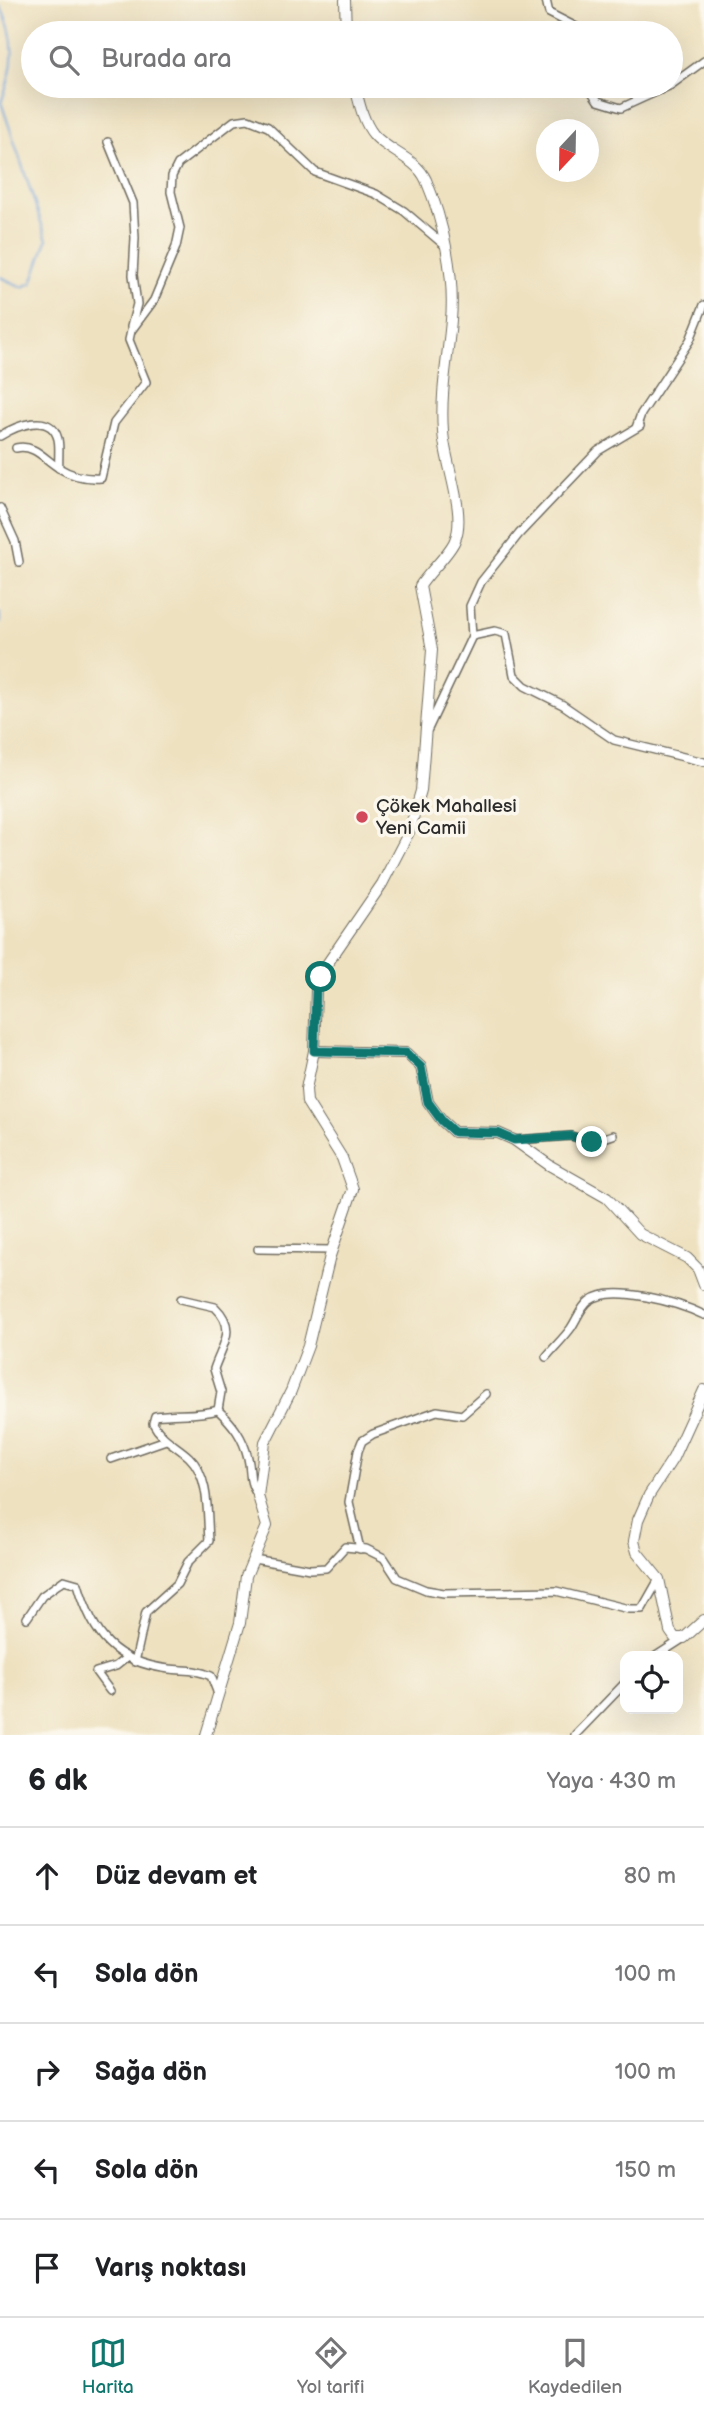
<!DOCTYPE html>
<html lang="tr">
<head>
<meta charset="utf-8">
<style>
  body { margin:0; font-family:"Balsamiq Sans",sans-serif; background:#f2f2f2; color:#202124 }
  .controls { position:absolute; right:21px; bottom:21px; display:grid; overflow:hidden; border-radius:14px; box-shadow:0 7px 28px #0002 }
  .controls button { width:63px; height:63px; display:grid; place-items:center; padding:0; border:0; border-bottom:2px solid #e0e0e0; background:#fff; color:#202124; font:35px sans-serif }
  .compass { position:absolute; left:536px; top:119px; width:63px; height:63px; border-radius:50%; background:#fff; box-shadow:0 7px 28px #0002; rotate:202deg }
  .stop { position:absolute; width:21px; height:21px; margin:-16px; border:5px solid #0f766e; border-radius:50%; background:#fff }
  .stop.end { background:#0f766e; border-color:#fff; box-shadow:0 2px 7px #0008 }
  .list { margin:0; padding:0; list-style:none }
  h2 { display:flex; justify-content:space-between; align-items:center; height:91px; margin:0; padding:0 28px; font-size:30px }
  h2 small { font-size:23px; font-weight:400; color:#757577 }
  .list li { display:grid; grid-template-columns:46px 1fr auto; gap:21px; align-items:center; box-sizing:border-box; height:98px; padding:0 28px; border-top:2px solid #e0e0e0 }
  .list b { display:block; font-size:26px; white-space:nowrap }
  .list em { font-size:23px; font-style:normal; color:#757577 }
  .icon { flex:none; width:38px; height:38px; fill:none; stroke:currentColor; stroke-width:2; stroke-linecap:round; stroke-linejoin:round }
  .map { position:relative; flex:none; width:704px; height:1735px; overflow:hidden }
  .search { position:absolute; background:#fff; box-shadow:0 7px 28px #0002; left:21px; right:21px; top:21px; height:77px; display:flex; align-items:center; gap:18px; box-sizing:border-box; padding:0 24px; border-radius:38px; color:#757577; font-size:26px }
  .sheet { height:581px; background:#fff }
  nav { display:flex; justify-content:space-around; align-items:center; box-sizing:border-box; height:98px; border-top:2px solid #e0e0e0; background:#fff; font-size:19px; color:#757577 }
  nav a { display:grid; justify-items:center; gap:4px }
  nav .on { color:#0f766e }
  .map>svg:first-child { display:block }
  .lines { fill:none; stroke-linecap:round; stroke-linejoin:round }
  .stream { stroke:#6ca0d8; stroke-width:2 }
  .street-casing { stroke:#6f6b5f; stroke-width:10 }
  .secondary-casing { stroke:#6f6b5f; stroke-width:12 }
  .street { stroke:#fff; stroke-width:7 }
  .secondary { stroke:#fff; stroke-width:10 }
  .route { stroke:#0f766e; stroke-width:9 }
  .poi-dot { fill:#d1495b; stroke:#fbf7ec; stroke-width:2.5 }
  .labels { text-anchor:middle; dominant-baseline:central; stroke-width:7; stroke-linejoin:round; paint-order:stroke }
  .poi-label { font-size:19px; fill:#2b2b2b; stroke:#fbf7ec; text-anchor:start }
</style>
</head>
<body>
<div class="map">
<svg width="704" height="1735" viewBox="0 0 704 1735">
  <rect width="100%" height="100%" fill="#fbf7ec"/>
  <filter id="ink" filterUnits="userSpaceOnUse"><feTurbulence type="fractalNoise" baseFrequency=".0143" numOctaves="2"/><feDisplacementMap in="SourceGraphic" scale="14" xChannelSelector="R" yChannelSelector="G"/><feConvolveMatrix kernelMatrix="1 2 1 2 8 2 1 2 1" color-interpolation-filters="sRGB"/></filter>
  <filter id="wash" filterUnits="userSpaceOnUse"><feTurbulence type="fractalNoise" baseFrequency=".00686" numOctaves="4" result="noise"/><feDisplacementMap in="SourceGraphic" scale="28" xChannelSelector="R" yChannelSelector="G"/><feGaussianBlur stdDeviation="1.57" result="paint"/><feColorMatrix in="noise" values="0 0 0 0 0 0 0 0 0 0 0 0 0 0 0 0 0 1.4 0 .05"/><feComposite in="paint" operator="in"/></filter>
  <g filter="url(#wash)">
    <rect width="100%" height="100%" fill="#eee1c0"/>
    <g class="lines">
      <g class="stream">
        <path d="M0,6C18,38 15,69 1,102L47,240L32,283L22,287L0,277"/>
        <path d="M0,613V623"/>
      </g>
    </g>
  </g>
  <g filter="url(#ink)">
    <g class="lines">
      <g class="street-casing">
        <g id="street">
          <path d="M546,0L549,13L588,33"/>
          <path d="M671,85L704,61"/>
          <path d="M588,86L598,101L621,108L669,86"/>
          <path d="M108,142L133,203L135,238L133,275L137,304L131,327"/>
          <path d="M636,428L641,414L690,340L704,305"/>
          <path d="M0,436C16,426 51,411 58,439C60,448 58,459 59,468"/>
          <path d="M16,448C35,444 44,459 59,468C72,476 86,479 101,478L114,423L146,382L129,340L131,331L154,300L176,247L180,228L171,192L172,176L178,164L234,121L248,119L268,127L315,172L376,194L404,211L443,244"/>
          <path d="M0,508L15,541L19,562"/>
          <path d="M472,636L495,631L506,634L514,675L525,686L563,705L614,740L704,762"/>
          <path d="M428,729L472,636L470,606L481,582L519,534L598,451L640,426"/>
          <path d="M515,1140L571,1136L592,1142L613,1135"/>
          <path d="M258,1249L332,1250"/>
          <path d="M181,1299L215,1307C238,1329 222,1345 214,1369L221,1392L218,1410"/>
          <path d="M546,1357C554,1347 564,1338 571,1328C577,1319 581,1307 589,1301C612,1283 679,1303 704,1315"/>
          <path d="M111,1459L166,1440"/>
          <path d="M360,1549L349,1502L358,1451L362,1441L373,1434L437,1411L462,1415L486,1394"/>
          <path d="M254,1559L310,1569L326,1568L345,1547L366,1549L384,1558L397,1578L426,1590L444,1593L556,1591L629,1609H642L659,1579"/>
          <path d="M27,1618L42,1596L64,1580L78,1584C93,1636 114,1662 169,1669C185,1671 196,1669 211,1676L218,1694"/>
          <path d="M656,1656L684,1638"/>
          <path d="M135,1662L146,1612L177,1584L188,1562L209,1541C207,1514 210,1477 189,1457C176,1445 161,1439 153,1423L155,1416C177,1413 197,1416 218,1410C233,1424 243,1437 248,1458C252,1475 247,1479 258,1496"/>
          <path d="M110,1691L96,1672L116,1666L126,1658"/>
          <path d="M575,1735L625,1683"/>
        </g>
      </g>
      <g class="secondary-casing">
        <g id="secondary">
          <path d="M345,0L346,33"/>
          <path d="M314,1051L406,1053L421,1067L428,1102L442,1121L454,1132L498,1133L514,1140L549,1165L607,1198L640,1234L687,1258L698,1269L704,1285"/>
          <path d="M704,1390L673,1458L649,1495L638,1520L634,1541L637,1552L659,1579L670,1631L675,1638H684L704,1620"/>
          <path d="M206,1735L240,1623L246,1576L267,1526L258,1496L265,1442L291,1391L308,1346L330,1256L353,1189L342,1158L307,1102L306,1089L314,1051L316,990L325,967L382,884L409,832L421,791L432,650L420,586C429,572 451,552 455,540C467,513 444,461 443,431C440,393 448,357 451,320C455,276 443,220 426,180C416,158 389,152 374,135C363,122 359,102 355,86"/>
        </g>
      </g>
      <use href="#street" class="street"/>
      <use href="#secondary" class="secondary"/>
    </g>
  </g>
  <g class="lines" filter="url(#ink)">
    <path class="route" d="M321,977L316,990L314,1051L406,1053L421,1067L428,1102L442,1121L454,1132L498,1133L514,1140L571,1136L592,1142"/>
  </g>
  <circle class="poi-dot" cx="362" cy="817" r="7"/>
  <g class="labels">
    <g class="poi-label">
      <text x="376" y="806">Çökek Mahallesi<tspan x="376" dy="22">Yeni Camii</tspan></text>
    </g>
  </g>
</svg>
<div class="controls">
<button><svg class="icon" aria-label="locate" viewBox="0 0 24 24"><circle cx="12" cy="12" r="6"/><path d="M12 2v4M12 18v4M2 12h4M18 12h4"/></svg></button>
</div>
<svg class="compass" viewBox="-18 -18 36 36"><path d="M0-13l5 13h-10z" fill="#e53935"/><path d="M0 13l5-13h-10z" fill="#757577"/></svg>
<div class="stop" style="left:321px;top:977px"></div>
<div class="stop end" style="left:592px;top:1142px"></div>
<div class="search"><svg class="icon" aria-label="search" viewBox="0 0 24 24"><circle cx="10" cy="10" r="6"/><path d="M15 15l6 6"/></svg>Burada ara</div>
</div>
<section class="sheet">
<h2>6 dk<small>Yaya · 430 m</small></h2>
<ul class="list">
<li><svg class="icon" aria-label="ahead" viewBox="0 0 24 24"><path d="M12 20V5M6 11l6-6 6 6"/></svg><div><b>Düz devam et</b></div><em>80 m</em></li>
<li><svg class="icon" aria-label="left" viewBox="0 0 24 24"><path d="M17 20v-9H6M10 6l-5 5 5 5"/></svg><div><b>Sola dön</b></div><em>100 m</em></li>
<li><svg class="icon" aria-label="right" viewBox="0 0 24 24"><path d="M7 20v-9h11M14 6l5 5-5 5"/></svg><div><b>Sağa dön</b></div><em>100 m</em></li>
<li><svg class="icon" aria-label="left" viewBox="0 0 24 24"><path d="M17 20v-9H6M10 6l-5 5 5 5"/></svg><div><b>Sola dön</b></div><em>150 m</em></li>
<li><svg class="icon" aria-label="arrive" viewBox="0 0 24 24"><path d="M6 21V4h12l-3 4 3 4H6"/></svg><div><b>Varış noktası</b></div></li>
</ul>
</section>
<nav>
<a class="on"><svg class="icon" aria-label="map" viewBox="0 0 24 24"><path d="M3 6l6-2 6 2 6-2v14l-6 2-6-2-6 2zM9 4v14M15 6v14"/></svg>Harita</a>
<a><svg class="icon" aria-label="directions" viewBox="0 0 24 24"><path d="M12 3l9 9-9 9-9-9zM9 14v-3h6M13 9l2 2-2 2"/></svg>Yol tarifi</a>
<a><svg class="icon" aria-label="saved" viewBox="0 0 24 24"><path d="M7 4h10v16l-5-4-5 4z"/></svg>Kaydedilen</a>
</nav>
</body>
</html>
